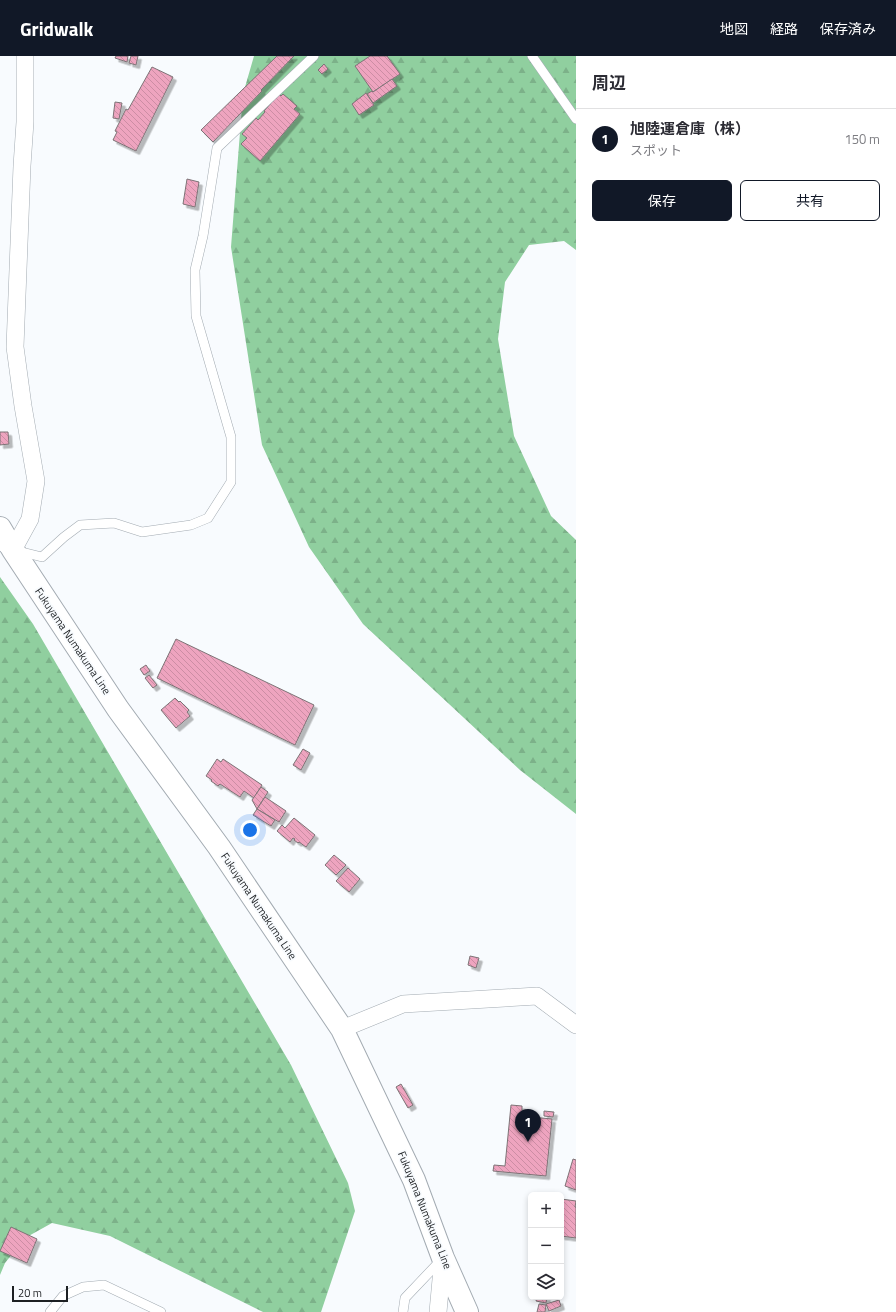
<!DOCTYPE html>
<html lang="ja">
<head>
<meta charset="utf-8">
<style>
  body { margin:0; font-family:"Titillium Web","Noto Sans JP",sans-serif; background:#f2f2f3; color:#2b2b33 }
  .controls { position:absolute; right:12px; bottom:12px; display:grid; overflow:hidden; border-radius:6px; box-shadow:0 2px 6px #0003 }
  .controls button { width:36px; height:36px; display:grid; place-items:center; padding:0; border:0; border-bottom:1px solid #e1e1e2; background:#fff; color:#2b2b33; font:20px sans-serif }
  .scale { position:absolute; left:12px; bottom:10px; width:56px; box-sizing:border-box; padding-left:4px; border:2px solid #1d2023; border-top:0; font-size:11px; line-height:14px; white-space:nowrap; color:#1d2023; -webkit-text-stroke:3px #f8fbfe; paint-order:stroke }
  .you { position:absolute; left:250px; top:774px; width:14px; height:14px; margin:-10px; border:3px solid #fff; border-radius:50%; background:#1a73e8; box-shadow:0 0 0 6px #1a73e833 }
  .badge { display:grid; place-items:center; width:26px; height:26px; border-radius:50%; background:#111827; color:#fff; font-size:13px; font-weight:700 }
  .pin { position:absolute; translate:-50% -33px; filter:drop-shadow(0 1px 2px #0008) }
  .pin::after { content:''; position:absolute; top:21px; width:14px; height:12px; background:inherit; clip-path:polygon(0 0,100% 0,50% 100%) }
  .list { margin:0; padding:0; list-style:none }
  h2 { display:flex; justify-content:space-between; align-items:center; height:52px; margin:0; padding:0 16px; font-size:17px }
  h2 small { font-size:13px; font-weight:400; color:#7c7c81 }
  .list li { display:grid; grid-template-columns:26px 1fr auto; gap:12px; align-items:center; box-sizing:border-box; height:60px; padding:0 16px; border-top:1px solid #e1e1e2 }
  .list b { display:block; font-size:15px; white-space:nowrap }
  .list p { margin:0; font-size:13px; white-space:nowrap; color:#7c7c81 }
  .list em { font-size:13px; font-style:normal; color:#7c7c81 }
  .actions { display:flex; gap:8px; padding:12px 16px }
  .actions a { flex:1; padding:9px 0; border:1px solid #111827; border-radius:6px; text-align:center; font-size:14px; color:#111827 }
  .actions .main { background:#111827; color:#fff }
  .icon { flex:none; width:22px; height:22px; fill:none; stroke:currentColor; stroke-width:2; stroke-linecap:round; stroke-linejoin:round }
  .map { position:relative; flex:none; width:576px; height:1256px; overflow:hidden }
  header { display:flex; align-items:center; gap:24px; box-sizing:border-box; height:56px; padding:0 20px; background:#111827; color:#fff }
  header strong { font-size:19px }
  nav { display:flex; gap:22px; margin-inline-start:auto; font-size:14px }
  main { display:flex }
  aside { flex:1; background:#fff }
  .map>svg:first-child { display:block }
  .forest { fill:url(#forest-firs) }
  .building { fill:url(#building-back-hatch); stroke:#7d7376; filter:url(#shadow) }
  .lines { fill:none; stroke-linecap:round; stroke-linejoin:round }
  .lane-casing { stroke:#a3abb2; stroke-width:10 }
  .street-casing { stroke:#a3abb2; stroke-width:18 }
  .primary-casing { stroke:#a3abb2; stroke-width:24 }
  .lane { stroke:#fff; stroke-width:9 }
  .street { stroke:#fff; stroke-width:17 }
  .primary { stroke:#fff; stroke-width:22 }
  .labels { text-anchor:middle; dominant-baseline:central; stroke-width:3.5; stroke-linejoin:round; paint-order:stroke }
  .street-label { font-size:11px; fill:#1d2023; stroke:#f8fbfe }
</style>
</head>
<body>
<header>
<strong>Gridwalk</strong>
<nav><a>地図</a><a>経路</a><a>保存済み</a></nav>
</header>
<main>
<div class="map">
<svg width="576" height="1256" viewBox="0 0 576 1256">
  <defs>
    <pattern id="forest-firs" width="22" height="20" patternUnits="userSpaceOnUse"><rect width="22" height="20" fill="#90cf9f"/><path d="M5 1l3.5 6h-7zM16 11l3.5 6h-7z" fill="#7cb189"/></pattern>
    <pattern id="building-back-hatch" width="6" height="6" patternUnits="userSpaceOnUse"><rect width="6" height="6" fill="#eea4bf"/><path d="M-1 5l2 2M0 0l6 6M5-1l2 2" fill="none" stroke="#cc8da4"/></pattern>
    <filter id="shadow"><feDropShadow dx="3.5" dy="3.5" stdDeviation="0" flood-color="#0004"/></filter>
  </defs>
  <rect width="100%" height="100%" fill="#f8fbfe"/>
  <g class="forest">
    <path d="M254,0H576V194L564,185L529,189L505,226L498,283L514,380L551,460L576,484V758L520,714L363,568L309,491L262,389L231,191L243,38Z"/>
    <path d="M0,521L33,568L291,1009L348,1127L355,1155L321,1256H263L110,1180L52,1167L25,1182L5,1207L0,1219Z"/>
  </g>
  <g class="building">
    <path d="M116,0H128L127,6L115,2Z"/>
    <path d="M131,0H138L136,9L129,7Z"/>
    <path d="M277,0H294L261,34L262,35L213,86L201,74Z"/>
    <path d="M370,0H387L400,18L373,36L355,10Z"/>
    <path d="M324,8L328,13L322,18L318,14Z"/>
    <path d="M152,11L173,21L136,95L113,84L117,76L115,75L126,53L128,54Z"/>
    <path d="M392,23L397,30L373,47L367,38L372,35L373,36Z"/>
    <path d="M366,37L374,49L359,59L352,48Z"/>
    <path d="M279,38L281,40L283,38L297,50L294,53L300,58L260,105L241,88L247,82L242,78L256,62L258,64L265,56L264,55Z"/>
    <path d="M115,46L122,47L119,63L113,62Z"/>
    <path d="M187,123L199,126L195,151L183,148Z"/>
    <path d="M0,376H8L9,388L0,389Z"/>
    <path d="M176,583L314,649L295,689L157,622Z"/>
    <path d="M146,609L150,615L144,619L140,613Z"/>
    <path d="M149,619L157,629L153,632L145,622Z"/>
    <path d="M175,642L179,646L180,645L189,654L187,656L190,660L176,672L161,654Z"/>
    <path d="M303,693L310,697L301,714L293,709Z"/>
    <path d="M217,703L221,706L223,703L262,729L254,742L244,735L240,741L220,728L218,730L211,725L212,724L206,720Z"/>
    <path d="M261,731L268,736L257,753L252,744Z"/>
    <path d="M265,741L286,755L279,766L257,753Z"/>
    <path d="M257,753L275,764L271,770L253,759Z"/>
    <path d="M294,762L315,779L306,791L299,786L298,787L294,784L295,783L293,782L290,786L277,775L282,769L285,772Z"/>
    <path d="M334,799L346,809L336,819L325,809Z"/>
    <path d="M348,812L360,823L349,836L336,825Z"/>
    <path d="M470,900L479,902L476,912L468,909Z"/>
    <path d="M401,1028L413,1049L408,1052L396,1031Z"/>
    <path d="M511,1049L522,1050V1058L531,1059V1061L552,1063L546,1120L493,1115L494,1109L505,1110Z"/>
    <path d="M544,1055L554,1056L553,1061L544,1060Z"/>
    <path d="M573,1103L576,1104V1134L565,1130Z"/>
    <path d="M561,1143L576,1145L575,1151H576V1182L561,1180Z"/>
    <path d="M11,1171L37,1183L27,1207L0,1195Z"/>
    <path d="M537,1241H547L546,1247L536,1245Z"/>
    <path d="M559,1244L561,1250L549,1255L546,1248Z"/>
    <path d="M539,1248L546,1249L545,1256H537Z"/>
  </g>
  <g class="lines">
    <g class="lane-casing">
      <g id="lane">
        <path d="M532,0L576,63"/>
        <path d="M18,495L42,501L64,481L80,469L114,467L142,476L191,469L208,462L231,426V381L196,260L195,214L203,180L217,92L314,0"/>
        <path d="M50,1256L63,1240L83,1231L104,1229L161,1256"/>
        <path d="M403,1256L405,1242L441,1204"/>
      </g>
    </g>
    <g class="street-casing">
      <g id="street">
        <path d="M5,488L13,494L30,463L36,425L23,350L15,291L22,110L25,66V0"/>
        <path d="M342,973L403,948L537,940L576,969"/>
        <path d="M438,1256L443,1202"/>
      </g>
    </g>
    <g class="primary-casing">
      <path id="primary" d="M0,472L13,494L118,653L219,791L342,973L414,1124L443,1202L467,1256"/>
    </g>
    <use href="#lane" class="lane"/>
    <use href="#street" class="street"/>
    <use href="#primary" class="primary"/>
  </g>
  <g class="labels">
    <g class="street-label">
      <text transform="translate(73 585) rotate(56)">Fukuyama Numakuma Line</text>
      <text transform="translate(259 850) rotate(56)">Fukuyama Numakuma Line</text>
      <text transform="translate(425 1154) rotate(68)">Fukuyama Numakuma Line</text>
    </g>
  </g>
</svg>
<div class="controls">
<button>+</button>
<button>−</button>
<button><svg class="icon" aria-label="layers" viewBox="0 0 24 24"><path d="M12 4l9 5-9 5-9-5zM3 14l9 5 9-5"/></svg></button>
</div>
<div class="scale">20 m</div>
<div class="you"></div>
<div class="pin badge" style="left:528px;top:1086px">1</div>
</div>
<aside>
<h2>周辺<small></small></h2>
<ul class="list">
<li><span class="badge">1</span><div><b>旭陸運倉庫（株）</b><p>スポット</p></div><em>150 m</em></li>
</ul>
<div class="actions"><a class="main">保存</a><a>共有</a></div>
</aside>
</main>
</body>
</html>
